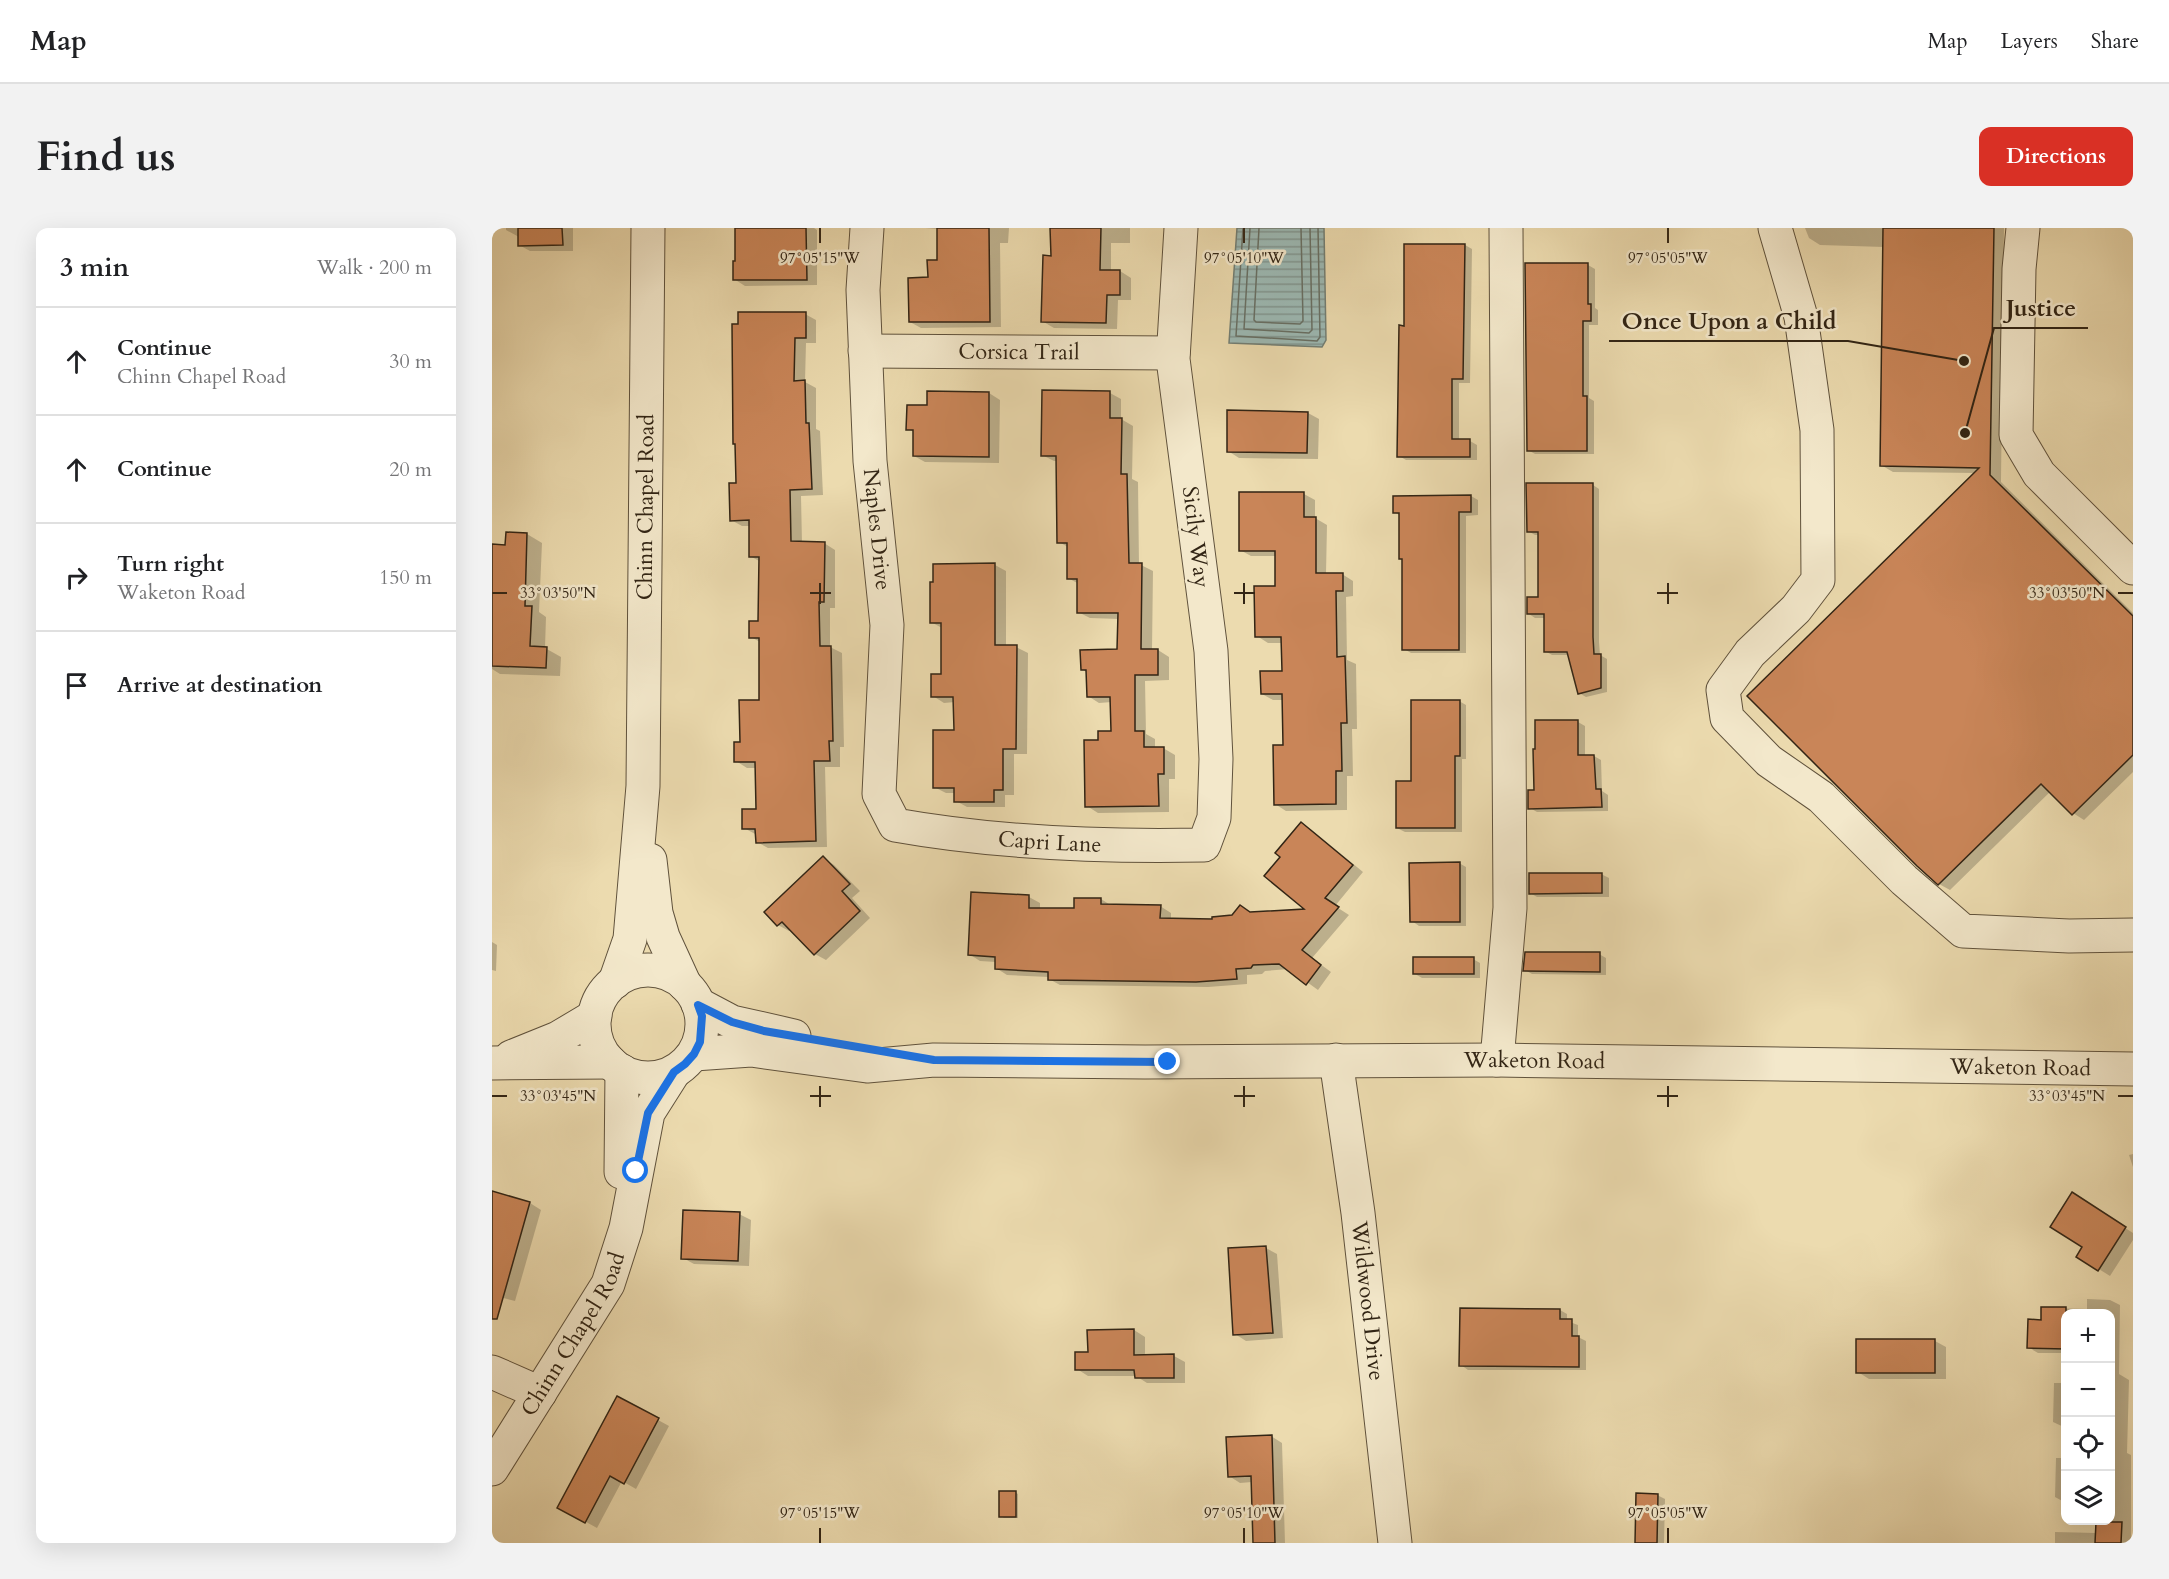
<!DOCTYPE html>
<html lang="en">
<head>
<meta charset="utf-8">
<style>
  body { margin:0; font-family:Cardo,serif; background:#f2f2f2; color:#202124 }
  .controls { position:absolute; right:18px; bottom:18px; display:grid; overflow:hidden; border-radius:12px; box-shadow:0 6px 24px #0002 }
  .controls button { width:54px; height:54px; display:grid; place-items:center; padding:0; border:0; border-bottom:2px solid #e0e0e0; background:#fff; color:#202124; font:30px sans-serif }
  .stop { position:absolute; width:18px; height:18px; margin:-14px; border:4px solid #1a73e8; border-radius:50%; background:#fff }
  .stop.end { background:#1a73e8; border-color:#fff; box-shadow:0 2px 6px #0008 }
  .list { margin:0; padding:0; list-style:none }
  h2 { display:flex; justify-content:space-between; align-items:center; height:78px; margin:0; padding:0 24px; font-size:26px }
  h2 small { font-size:20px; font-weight:400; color:#757577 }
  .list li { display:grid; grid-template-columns:39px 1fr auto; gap:18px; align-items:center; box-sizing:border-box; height:108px; padding:0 24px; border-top:2px solid #e0e0e0 }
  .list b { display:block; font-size:22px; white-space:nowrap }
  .list p { margin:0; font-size:20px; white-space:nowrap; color:#757577 }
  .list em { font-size:20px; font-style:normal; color:#757577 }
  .icon { flex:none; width:33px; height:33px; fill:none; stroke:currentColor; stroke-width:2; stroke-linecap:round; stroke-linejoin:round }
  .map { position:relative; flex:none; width:1641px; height:1315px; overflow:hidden; border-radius:12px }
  header { display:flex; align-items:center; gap:36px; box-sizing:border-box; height:84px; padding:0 30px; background:#fff; border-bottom:2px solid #e0e0e0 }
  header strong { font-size:28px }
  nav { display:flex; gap:33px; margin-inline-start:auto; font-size:21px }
  .intro { display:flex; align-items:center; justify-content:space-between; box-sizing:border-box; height:144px; padding:0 36px }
  h1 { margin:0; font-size:42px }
  .button { padding:15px 27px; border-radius:12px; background:#d93025; color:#fff; font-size:21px; font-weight:700 }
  main { display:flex; gap:36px; padding:0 36px }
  aside { flex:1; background:#fff; border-radius:12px; box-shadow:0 6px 24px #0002 }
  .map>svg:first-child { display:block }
  .water { fill:url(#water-rules); stroke:#727e74; stroke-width:1.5 }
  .shadow { fill:#0003 }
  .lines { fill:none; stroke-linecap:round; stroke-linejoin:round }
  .shore { stroke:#676f64; stroke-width:1.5 }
  .building { fill:#c98558; stroke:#322515; stroke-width:1.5 }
  .minor-casing { stroke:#60523c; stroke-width:35 }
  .minor { stroke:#f3e8cb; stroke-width:33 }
  .route { stroke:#1a73e8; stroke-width:8 }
  .ticks { fill:none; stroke:#322515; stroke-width:2 }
  .labels { text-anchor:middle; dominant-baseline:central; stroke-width:5; stroke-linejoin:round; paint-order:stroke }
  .street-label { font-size:22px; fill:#322515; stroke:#f3e8cb }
  .ticks-label { font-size:15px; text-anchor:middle; fill:#322515; stroke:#f3e8cb; stroke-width:5; stroke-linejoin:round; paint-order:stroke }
  .leader { fill:none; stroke:#322515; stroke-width:2 }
  .callout-dot { fill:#322515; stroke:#f3e8cb; stroke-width:2 }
  .callout-label { font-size:24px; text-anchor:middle; font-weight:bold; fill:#322515; stroke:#f3e8cb; stroke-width:5; stroke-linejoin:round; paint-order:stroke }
</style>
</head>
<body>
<header>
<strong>Map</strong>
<nav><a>Map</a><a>Layers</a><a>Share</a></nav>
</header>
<div class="intro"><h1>Find us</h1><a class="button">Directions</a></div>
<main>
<aside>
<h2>3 min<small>Walk · 200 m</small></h2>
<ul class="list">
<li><svg class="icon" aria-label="ahead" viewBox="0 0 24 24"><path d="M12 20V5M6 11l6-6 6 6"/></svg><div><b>Continue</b><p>Chinn Chapel Road</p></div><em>30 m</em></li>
<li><svg class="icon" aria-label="ahead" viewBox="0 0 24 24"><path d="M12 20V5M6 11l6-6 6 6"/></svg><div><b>Continue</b></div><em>20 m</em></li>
<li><svg class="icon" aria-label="right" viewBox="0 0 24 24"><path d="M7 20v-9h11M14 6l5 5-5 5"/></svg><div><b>Turn right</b><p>Waketon Road</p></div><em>150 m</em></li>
<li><svg class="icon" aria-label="arrive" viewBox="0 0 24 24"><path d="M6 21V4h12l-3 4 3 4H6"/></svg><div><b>Arrive at destination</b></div></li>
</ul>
</aside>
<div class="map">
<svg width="1641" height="1315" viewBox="0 0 1641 1315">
  <defs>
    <pattern id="water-rules" width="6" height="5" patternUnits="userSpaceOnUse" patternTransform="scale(1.5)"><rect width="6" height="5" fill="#9cb9b4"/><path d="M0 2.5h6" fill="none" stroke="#809691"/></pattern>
  </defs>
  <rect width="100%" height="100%" fill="#ecdbaf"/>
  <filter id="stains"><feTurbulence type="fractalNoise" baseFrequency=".00333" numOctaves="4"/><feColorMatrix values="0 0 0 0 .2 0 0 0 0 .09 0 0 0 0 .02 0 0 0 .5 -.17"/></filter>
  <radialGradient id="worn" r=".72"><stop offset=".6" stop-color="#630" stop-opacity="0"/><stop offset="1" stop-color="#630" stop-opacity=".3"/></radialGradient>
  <path class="water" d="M745,0H832L834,112L830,119L737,115Z"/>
  <g class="shadow">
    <path d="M14,0H81V23H38L27,17V9L14,2Z"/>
    <path d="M244,0H322L325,2V57L253,58L242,51L245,34Z"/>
    <path d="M433,0H517L516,15H508L509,99L429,100L418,94L446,33V1Z"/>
    <path d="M560,0H638V15H619V43H628L639,50V72H626L625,101L562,100L550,93L560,29Z"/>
    <path d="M1313,0H1512L1509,254L1641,385V544L1592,592L1581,585L1559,563L1458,662L1447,656L1484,245L1401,244L1389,237L1392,19L1328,17L1317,10Z"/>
    <path d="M914,17H973L980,21L978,155H967V213H978L985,217V232H914L907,228L914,99Z"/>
    <path d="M1096,37L1103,41V80L1106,82V97H1097V170L1102,173V226H1043L1036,222Z"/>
    <path d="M313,86L324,92V115H314L313,154L324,160V201L328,203L331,267L309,268L310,315H332L343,322V380H338V419L350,425L352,519H348V539H333L335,619L276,620L265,614V607L252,600L265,582L264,540H255L244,533L249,516L269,474L268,414L259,409L268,394L269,334L258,328L259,298H250L239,292L245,256L244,216Z"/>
    <path d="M552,163L618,165L629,171V191L641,198L640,251L646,254L647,336L661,343L660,422H666L677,429V452L653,453L654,506L663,511V520H671L683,527V551H677V584L606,585L595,578L608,514L621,505L620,474L607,475L596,468V445L590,441L626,423L627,391L598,390L586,384L587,356L576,350V319L567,314L566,233H562L550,227Z"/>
    <path d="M497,165L508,172L507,235L433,234L422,228V204L416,201L436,179Z"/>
    <path d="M816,185L827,191L826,231L747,230L736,223Z"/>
    <path d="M1101,257L1107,261V414L1108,427L1115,431V464L1094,469L1087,465L1077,427H1060L1053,423V390H1043L1037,386L1048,371V307H1043L1036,303Z"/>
    <path d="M812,266L823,272V290L835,297L834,346H850L861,353V368L854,369L855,432L864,436L865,501H860L861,548H855V582L794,583L783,576L792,518L791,472H781L770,466L792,444L791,415H776L765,408L784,359V328H759L748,322Z"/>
    <path d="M979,268L986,272V287L974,288V425H919L912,421V332L909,288L902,284Z"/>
    <path d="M35,306L50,315L47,384L54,389L53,420L69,429L68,448L8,446L0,441V318H15Z"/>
    <path d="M503,337L514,343V419H524L536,425L535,526H522V567H513V579H475L464,573V565H454L442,559L463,503V474L452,475L441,468L451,448L450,400L439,394Z"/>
    <path d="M967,473L974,477V531H970V604H913L905,600L920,555Z"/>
    <path d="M1086,494L1093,498V528H1102L1109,532L1110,563L1116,567V583L1045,584L1038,580L1044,564Z"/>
    <path d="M809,595L820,602L871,644L843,678L857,687L820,730L839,744L826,762L797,741L773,743L770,746L755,747V756L716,759L568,757L557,751V749L515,747L504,740V734L488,733L477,726L537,669L548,675V682H584L609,671L620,678H668L679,685V692L722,693L759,685L815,682L790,629Z"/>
    <path d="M331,630L342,637L368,663L360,670L378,690L334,732L323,726L299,701L297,703L286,697Z"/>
    <path d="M967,635L974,639V698H927L920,693Z"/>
    <path d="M1109,646L1117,650V669H1045L1038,665Z"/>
    <path d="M0,714L5,717L4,743L0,742Z"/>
    <path d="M1107,726L1114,730V747L1040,746L1033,742Z"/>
    <path d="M981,731L988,735V750H930L923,746Z"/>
    <path d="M1641,926V939L1637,927Z"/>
    <path d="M1591,973L1641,1005V1012L1618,1048L1586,1028L1593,1019Z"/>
    <path d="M38,975L49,982L23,1073L0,1067V978Z"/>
    <path d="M247,986L259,992L257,1038L202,1036L191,1030Z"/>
    <path d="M774,1020L785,1026L791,1110L754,1113L743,1106Z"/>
    <path d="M1595,1071L1618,1072L1628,1077L1627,1146L1637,1152L1635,1225L1639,1227V1315H1563V1304L1605,1305V1292H1618V1086H1574V1125H1546L1536,1119L1550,1093L1551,1080L1595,1081Z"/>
    <path d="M1068,1082L1075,1086V1093L1086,1097V1109L1094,1113V1142H976L969,1137Z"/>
    <path d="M642,1102L653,1109V1128H682L693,1134V1155H655L644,1148H596L585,1141L597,1126Z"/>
    <path d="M1443,1113L1454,1119V1151H1377L1366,1144Z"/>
    <path d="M1562,1155H1574V1200L1561,1194Z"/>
    <path d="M126,1170L177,1198L144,1261L130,1253L105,1300L67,1279Z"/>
    <path d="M779,1208L790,1215L793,1315H762L760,1254L748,1255L737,1248Z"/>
    <path d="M1564,1230H1574V1275L1563,1269Z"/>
    <path d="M523,1264L526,1266V1290H512L509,1288Z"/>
    <path d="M1145,1267H1165L1173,1271L1172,1315H1144Z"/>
  </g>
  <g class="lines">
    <g class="shore">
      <path d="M751,0L744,108L825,113L828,109L826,0"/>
      <path d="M758,0L752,101L817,105L820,102L818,0"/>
      <path d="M767,0L762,92L764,94L808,96L811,93L809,0"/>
    </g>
  </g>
  <g class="building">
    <path d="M26,0H70L71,17L26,18Z"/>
    <path d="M243,0H314L315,52H241V33H243Z"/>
    <path d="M445,0H497L498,94H417L416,50L436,49L435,32H445Z"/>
    <path d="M558,0H609L608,42H628V67H615L614,95L549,94L551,27L559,28Z"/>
    <path d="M1391,0H1502L1498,247L1641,388V527L1580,587L1549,556L1446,657L1425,638L1255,468L1487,240L1388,238Z"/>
    <path d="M912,16H973L971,151H960V211H978V229H905L907,97L912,98Z"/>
    <path d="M1033,35H1096V76H1099V93H1091V168H1095V223H1035Z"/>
    <path d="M246,84H314V110H303L302,153L313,152L314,195H317L320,261L298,262L299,313L333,314L332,374H327L328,418H339L341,513H337L338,533H322L324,613L264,615L263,601H250V581H264L263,534H242V514H248L247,472H267V410H257V393H266L267,329H257V292L238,293L237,255H244L243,216H241L240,96H246Z"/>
    <path d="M550,162L618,163V190H630L629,246H635L637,335H650L649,421H666V447H643V503H652V519H672V546H666L667,578L593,579L592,512H606V503H619L618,469H595L594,442H589L588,422L625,421L626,385H585V351H575V315H565L564,228H549Z"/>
    <path d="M435,163L497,164V229L421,228V202H414L415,177H435Z"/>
    <path d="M735,182L816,184L815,225L735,224Z"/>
    <path d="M1034,255H1101V409L1102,426H1109V460L1086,466L1075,424H1052V386H1035V369H1046V304H1035Z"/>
    <path d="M747,264H812V289H824V345H851V363H844L845,429L853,428L855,495H849L850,543H844V576L782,577L781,517H791L790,466H769L768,443H790L789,409H763L762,358H783V323H747Z"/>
    <path d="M979,267V284H967V422H910V331H907V285H901V268Z"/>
    <path d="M14,304L35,305L33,378H40L38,418L55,419L54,440L0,438V316L13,317Z"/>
    <path d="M503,335V417H525L524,521H511V562H502V574H462V560H441V502H462L461,469H439V446H449V395H438V354H441V336Z"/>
    <path d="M919,472H968V528H963V600H904V553H919Z"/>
    <path d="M1043,492H1086V527H1102L1104,561H1109L1110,579L1036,581V562H1042L1041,521H1043Z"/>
    <path d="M809,594L861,637L833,670L847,679L810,722L829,737L814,757L787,736L761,737L759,740L744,741L745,751L704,754L556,752V744L503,741V729L476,727L479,664L537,667V680H582V670H609V676L669,677L668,690L720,691V689L740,687L748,677L758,684L812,681L772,648L788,629L783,625Z"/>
    <path d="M331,628L358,656L350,663L368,683L322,727L290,694L285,698L272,684Z"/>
    <path d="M968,634V694H918L917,635Z"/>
    <path d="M1037,645H1110V665L1037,666Z"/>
    <path d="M1033,724H1108V744L1031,743Z"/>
    <rect x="921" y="729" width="61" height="17"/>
    <path d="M0,963L38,974L5,1091H0Z"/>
    <path d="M1580,964L1634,999L1606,1043L1584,1029L1590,1019L1558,999Z"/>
    <path d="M191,982L248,984L246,1033L189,1031Z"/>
    <path d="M774,1018L781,1105L741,1107L736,1020Z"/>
    <path d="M1549,1079H1574V1121L1535,1120L1536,1091L1549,1092Z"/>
    <path d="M968,1080L1068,1081V1091H1080V1108H1087V1139L967,1138Z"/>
    <path d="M642,1101V1127L682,1126V1150H643L642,1142H583V1124H596L595,1102Z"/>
    <rect x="1364" y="1111" width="79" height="34"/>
    <path d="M125,1168L167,1190L132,1256L118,1248L93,1295L65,1280Z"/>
    <path d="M780,1207L783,1315H761L759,1248L736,1249L734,1209Z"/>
    <rect x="507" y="1263" width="17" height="26"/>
    <path d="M1144,1265L1166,1266L1165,1315H1143Z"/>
    <path d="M1604,1294H1630L1629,1315H1603Z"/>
  </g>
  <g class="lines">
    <g class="minor-casing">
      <g id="minor">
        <path id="s1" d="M375,0L371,62L378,233L395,397L387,566L403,597C504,615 610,619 712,617L722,590L724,531L719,423L681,131L689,0"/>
        <path d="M1283,0L1309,89L1325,202L1326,352L1304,381L1258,425L1231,462L1235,490L1277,533L1329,569L1412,652L1471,703L1577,708L1641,707"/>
        <path d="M1531,0L1527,41L1524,207L1547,246L1641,340"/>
        <path id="s2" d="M373,123L681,125"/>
        <path d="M158,632L164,685L171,709L193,757"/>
        <circle cx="156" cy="796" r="54"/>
        <path id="s3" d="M123,754L138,711L151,558L156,0"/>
        <path d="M206,776L240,794L302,808"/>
        <path id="s4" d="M202,826L259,822L375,838L442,832L653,834L1005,832L1641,841"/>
        <path d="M19,829L66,810L103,788"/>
        <path id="s5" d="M844,832L866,985L903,1315"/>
        <path d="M1005,832L1018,680L1014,0"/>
        <path d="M0,835L118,834"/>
        <path d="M129,944L130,843"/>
        <path d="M0,1144L48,1165"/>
        <path id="s6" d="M0,1241L116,1056L134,1000L156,885L182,844"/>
      </g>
    </g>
    <use href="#minor" class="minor"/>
  </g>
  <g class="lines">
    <path class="route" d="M144,943L156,885L182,844L193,836L202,826L208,814L210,788L206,777L240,794L272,803L442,832L676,834"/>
  </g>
  <path class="ticks" d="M328,0V15M752,0V15M1176,0V15M328,355V376M752,355V376M1176,355V376M0,365H15M318,365H339M742,365H763M1165,365H1186M1626,365H1641M328,858V879M752,858V879M1176,858V879M0,868H15M318,868H339M742,868H763M1165,868H1186M1626,868H1641M328,1300V1315M752,1300V1315M1176,1300V1315"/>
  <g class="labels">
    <g class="street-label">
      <text stroke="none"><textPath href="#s2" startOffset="154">Corsica Trail</textPath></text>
      <text stroke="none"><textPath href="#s3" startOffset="478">Chinn Chapel Road</textPath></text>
      <text stroke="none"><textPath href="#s1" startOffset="302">Naples Drive</textPath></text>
      <text transform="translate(704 309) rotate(83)">Sicily Way</text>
      <text stroke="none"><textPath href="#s1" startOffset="758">Capri Lane</textPath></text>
      <text stroke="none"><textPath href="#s4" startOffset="842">Waketon Road</textPath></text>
      <text stroke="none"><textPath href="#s4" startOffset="1328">Waketon Road</textPath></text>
      <text stroke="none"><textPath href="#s5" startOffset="243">Wildwood Drive</textPath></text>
      <text stroke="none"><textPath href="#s6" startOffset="158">Chinn Chapel Road</textPath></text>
    </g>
  </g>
  <g class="ticks-label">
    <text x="328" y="35">97°05'15"W</text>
    <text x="752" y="35">97°05'10"W</text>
    <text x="1176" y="35">97°05'05"W</text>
    <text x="66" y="370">33°03'50"N</text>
    <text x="1575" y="370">33°03'50"N</text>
    <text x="66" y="873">33°03'45"N</text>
    <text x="1575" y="873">33°03'45"N</text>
    <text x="328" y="1290">97°05'15"W</text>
    <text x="752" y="1290">97°05'10"W</text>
    <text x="1176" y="1290">97°05'05"W</text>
  </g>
  <path class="leader" d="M1473 205L1502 100H1596M1472 133L1356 113H1117"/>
  <g class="callout-dot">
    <circle cx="1473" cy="205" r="6"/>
    <circle cx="1472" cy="133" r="6"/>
  </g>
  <g class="callout-label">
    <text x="1549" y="88">Justice</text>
    <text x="1237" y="101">Once Upon a Child</text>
  </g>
  <rect width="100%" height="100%" filter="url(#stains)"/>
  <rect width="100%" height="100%" fill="url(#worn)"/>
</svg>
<div class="controls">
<button>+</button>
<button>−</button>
<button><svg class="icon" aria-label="locate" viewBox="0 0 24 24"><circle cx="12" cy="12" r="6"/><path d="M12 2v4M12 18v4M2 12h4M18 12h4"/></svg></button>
<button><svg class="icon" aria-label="layers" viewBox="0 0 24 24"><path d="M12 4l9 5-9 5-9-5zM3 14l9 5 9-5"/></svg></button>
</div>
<div class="stop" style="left:144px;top:943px"></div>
<div class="stop end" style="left:676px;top:834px"></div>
</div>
</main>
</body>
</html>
